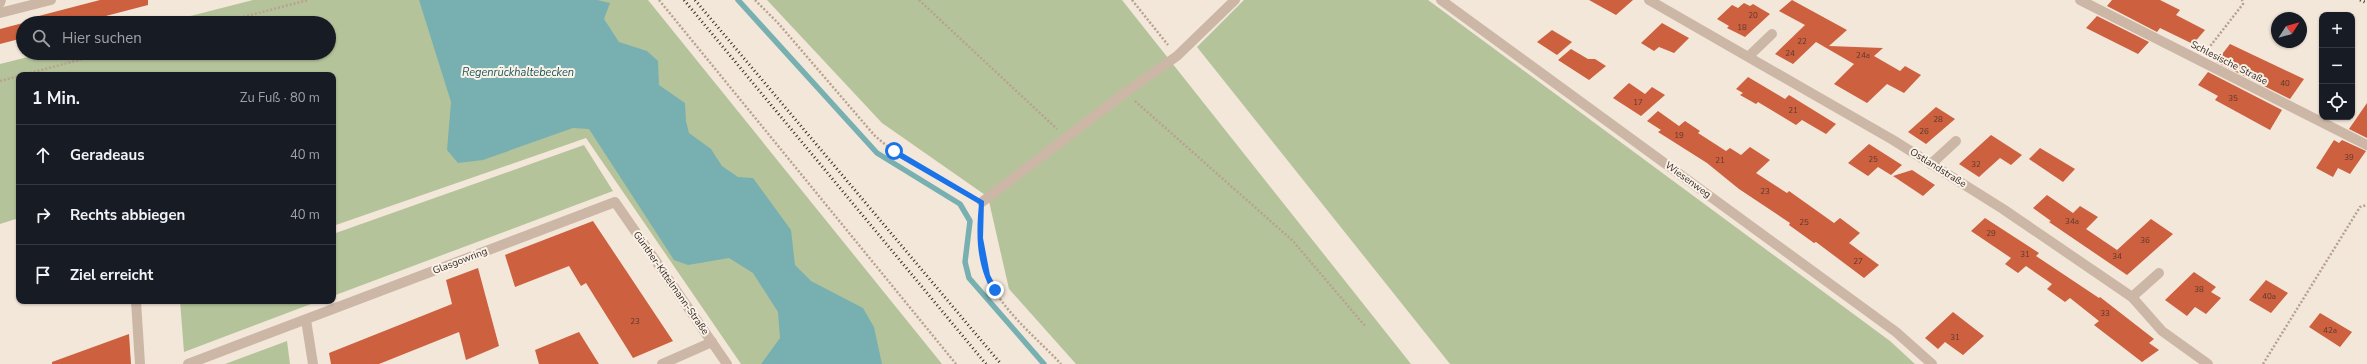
<!DOCTYPE html>
<html lang="de">
<head>
<meta charset="utf-8">
<style>
  body { margin:0; font-family:"Nunito Sans",sans-serif; background:#242831; color:#f1f3f6 }
  .controls { position:absolute; right:12px; top:12px; display:grid; overflow:hidden; border-radius:8px; box-shadow:0 1px 3px #0004 }
  .controls button { width:36px; height:36px; display:grid; place-items:center; padding:0; border:0; border-bottom:1px solid #363941; background:#171b24; color:#f1f3f6; font:20px sans-serif }
  .compass { position:absolute; left:2271px; top:12px; width:36px; height:36px; border-radius:50%; background:#171b24; box-shadow:0 1px 3px #0004; rotate:54deg }
  .stop { position:absolute; width:12px; height:12px; margin:-9px; border:3px solid #1a73e8; border-radius:50%; background:#fff }
  .stop.end { background:#1a73e8; border-color:#fff; box-shadow:0 1px 4px #0008 }
  .list { margin:0; padding:0; list-style:none }
  h2 { display:flex; justify-content:space-between; align-items:center; height:52px; margin:0; padding:0 16px; font-size:17px }
  h2 small { font-size:13px; font-weight:400; color:#9ea1a6 }
  .list li { display:grid; grid-template-columns:26px 1fr auto; gap:12px; align-items:center; box-sizing:border-box; height:60px; padding:0 16px; border-top:1px solid #363941 }
  .list b { display:block; font-size:15px; white-space:nowrap }
  .list em { font-size:13px; font-style:normal; color:#9ea1a6 }
  .icon { flex:none; width:22px; height:22px; fill:none; stroke:currentColor; stroke-width:2; stroke-linecap:round; stroke-linejoin:round }
  .map { position:relative; flex:none; width:2367px; height:364px; overflow:hidden }
  .search { position:absolute; background:#171b24; box-shadow:0 1px 3px #0004; left:16px; top:16px; width:320px; height:44px; display:flex; align-items:center; gap:10px; box-sizing:border-box; padding:0 14px; border-radius:22px; color:#9ea1a6; font-size:15px }
  .panel { position:absolute; background:#171b24; box-shadow:0 1px 3px #0004; left:16px; top:72px; width:320px; height:232px; border-radius:8px }
  .map>svg:first-child { display:block }
  .green { fill:#b5c39a }
  .water { fill:#78b0b1 }
  .lines { fill:none; stroke-linecap:round; stroke-linejoin:round }
  .stream { stroke:#78b0b1; stroke-width:5.5 }
  .building { fill:#cc603f }
  .path { stroke:#b8a190; stroke-width:2.5; stroke-dasharray:2 2; stroke-linecap:butt }
  .minor { stroke:#ccb7a6; stroke-width:10 }
  .rail { stroke:#372c27; stroke-width:3; stroke-dasharray:1 3; stroke-linecap:butt }
  .route { fill:#1a73e8 }
  .labels { text-anchor:middle; dominant-baseline:central; stroke-width:4; stroke-linejoin:round; paint-order:stroke }
  .number-label { font-size:8px; fill:#5c392d }
  .street-label { font-size:10px; fill:#372c27; stroke:#faf1e7 }
  .water-label { font-size:11px; font-style:italic; fill:#1a575b; stroke:#faf1e7 }
</style>
</head>
<body>
<div class="map">
<svg width="2367" height="364" viewBox="0 0 2367 364">
  <rect width="100%" height="100%" fill="#f3e7da"/>
  <g class="green">
    <path d="M253,0H648L942,364H741L586,138L333,226V75H19V218L0,224V64L44,53H329V23H163Z"/>
    <path d="M767,0H1122L1411,364H1076L1009,289L988,197L882,123Z"/>
    <path d="M1244,0H1428L1890,341L1915,364H1450L1197,47Z"/>
    <path d="M584,145L613,191L333,296V234Z"/>
    <path d="M180,301H319L184,352Z"/>
    <path d="M287,341L290,364H225Z"/>
  </g>
  <path class="water" d="M419,0H597L610,3L604,19L619,42L647,51L658,61L659,85L685,103L686,121L689,133L711,149L722,166L738,177L753,178L791,230L795,265L811,281L863,308L874,327L882,364H761L780,338L778,312L753,273L729,258L688,265L674,260L589,129L573,128L483,160L458,163L447,150L451,102Z"/>
  <g class="lines">
    <path class="stream" d="M738,0L877,153L960,204L970,221L965,262L969,278L1044,364"/>
  </g>
  <g class="building">
    <path d="M100,0H148V5L79,23H31V18Z"/>
    <path d="M1589,0H1633L1616,15Z"/>
    <path d="M1792,0L1847,30L1829,46L1883,48L1874,56L1900,71L1905,66L1921,75L1904,93L1887,84L1867,103L1834,84L1854,64L1816,42L1793,64L1775,54L1805,25L1779,11Z"/>
    <path d="M2112,0H2160L2180,10L2176,15L2205,30L2193,44L2160,28L2157,32L2107,6Z"/>
    <path d="M1744,3L1750,6L1753,4L1770,14L1745,37L1727,28L1729,26L1717,19L1732,5L1738,8Z"/>
    <path d="M2097,16L2149,42L2138,54L2086,28Z"/>
    <path d="M23,23V38L0,44V29Z"/>
    <path d="M1662,23L1689,38L1674,53L1659,47L1654,51L1641,43Z"/>
    <path d="M1552,30L1572,42L1557,55L1537,42Z"/>
    <path d="M2230,44L2304,79L2290,99L2216,62Z"/>
    <path d="M1571,49L1588,59H1595L1606,66L1589,80L1558,60Z"/>
    <path d="M2208,72L2282,110L2270,130L2215,100L2218,96L2198,85Z"/>
    <path d="M1748,77L1785,99L1789,95L1836,124L1826,134L1802,120L1796,125L1758,102L1756,104L1740,95L1743,93L1736,89Z"/>
    <path d="M1629,83L1645,94L1652,87L1665,95L1641,116L1613,98Z"/>
    <path d="M2367,103V138L2349,129Z"/>
    <path d="M1936,107L1955,119L1926,144L1908,132Z"/>
    <path d="M1658,111L1679,126L1685,121L1700,131L1698,133L1726,151L1730,148L1741,155L1750,147L1770,160L1756,173L1787,193L1789,191L1834,223L1840,218L1860,233L1849,243L1879,265L1864,278L1816,242L1814,243L1789,225L1790,223L1739,189L1707,163L1658,132L1661,130L1647,121Z"/>
    <path d="M1991,135L2022,155L2011,165L2000,158L1979,177L1959,164Z"/>
    <path d="M2334,140L2339,143L2342,140L2366,151L2350,174L2338,168L2333,177L2316,168Z"/>
    <path d="M1869,144L1902,165L1891,175L1878,167L1868,176L1848,163Z"/>
    <path d="M2040,148L2075,169L2063,182L2029,159Z"/>
    <path d="M1912,170L1935,185L1923,196L1893,176Z"/>
    <path d="M2047,195L2073,213L2080,206L2098,217L2086,229L2117,250L2151,219L2173,234L2127,275L2049,222L2051,221L2033,208Z"/>
    <path d="M1985,218L2039,253L2036,256L2099,298L2100,297L2154,339L2149,343L2159,350L2142,362L2094,325L2099,321L2070,298L2065,302L2047,289L2052,284L2026,266L2018,273L2005,264L2011,258L1971,231Z"/>
    <path d="M593,221L673,341L633,358L586,283L581,286L569,266L515,287L505,255Z"/>
    <path d="M478,268L499,346L466,360L459,332L379,364H331L329,353L452,304L446,280Z"/>
    <path d="M2194,272L2216,287L2211,292L2221,298L2206,314L2195,307L2187,316L2165,300Z"/>
    <path d="M2266,280L2288,293L2271,313L2249,300Z"/>
    <path d="M1953,312L1984,336L1963,355L1945,342L1938,349L1925,338Z"/>
    <path d="M2320,313L2352,332L2340,347L2309,327Z"/>
    <path d="M579,332L599,364H539L535,350Z"/>
    <path d="M129,334L131,364H52V362Z"/>
  </g>
  <g class="lines">
    <g class="path">
      <path d="M659,0L956,364"/>
      <path d="M755,0L778,23L875,136L893,151L970,195"/>
      <path d="M919,0L1057,129"/>
      <path d="M1132,0L1168,45"/>
      <path d="M220,23L308,0"/>
      <path d="M2208,49L2243,4L2242,0"/>
      <path d="M22,75L106,53"/>
      <path d="M0,81L19,76"/>
      <path d="M1135,101L1293,241L1365,326"/>
      <path d="M981,215C980,233 979,252 985,270C997,307 1035,336 1061,364"/>
      <path d="M2263,364L2360,207L2367,205"/>
    </g>
    <g class="minor">
      <path d="M1441,0L1896,332L1932,364"/>
      <path d="M1649,0L1893,140L2003,209L2132,297L2162,331L2208,364"/>
      <path d="M2080,0L2367,145"/>
      <path d="M0,3L1,0"/>
      <path d="M0,13L51,0"/>
      <path d="M1749,56L1772,34"/>
      <path d="M1931,164L1956,141"/>
      <path d="M982,202L1126,92L1177,56L1235,0"/>
      <path d="M2132,297L2159,273"/>
      <path d="M136,301L140,364"/>
      <path d="M306,320L313,364"/>
      <path d="M188,364L615,202L727,364"/>
      <path d="M662,364L712,342"/>
    </g>
    <g class="rail">
      <path d="M684,0L986,364"/>
      <path d="M695,0L1001,364"/>
      <path d="M2360,0L2367,3"/>
    </g>
  </g>
  <path class="route" d="M894,148L984,201L983,238L990,275L998,290L997,292H992C976,263 976,235 979,204L891,153Z"/>
  <g class="labels">
    <g class="number-label">
      <text x="1753" y="15">20</text>
      <text x="1742" y="27">18</text>
      <text x="1802" y="41">22</text>
      <text x="1790" y="53">24</text>
      <text x="1863" y="55">24a</text>
      <text x="2285" y="83">40</text>
      <text x="2233" y="98">35</text>
      <text x="1638" y="102">17</text>
      <text x="1793" y="110">21</text>
      <text x="1938" y="119">28</text>
      <text x="1924" y="131">26</text>
      <text x="1679" y="135">19</text>
      <text x="2349" y="157">39</text>
      <text x="1873" y="159">25</text>
      <text x="1720" y="160">21</text>
      <text x="1976" y="164">32</text>
      <text x="1765" y="191">23</text>
      <text x="2072" y="221">34a</text>
      <text x="1804" y="222">25</text>
      <text x="1991" y="233">29</text>
      <text x="2145" y="240">36</text>
      <text x="2025" y="254">31</text>
      <text x="2117" y="256">34</text>
      <text x="1858" y="261">27</text>
      <text x="2199" y="289">38</text>
      <text x="2269" y="296">40a</text>
      <text x="2105" y="313">33</text>
      <text x="635" y="321">23</text>
      <text x="2330" y="330">42a</text>
      <text x="1955" y="337">31</text>
    </g>
    <g class="street-label">
      <text transform="translate(2229 63) rotate(27)">Schlesische Straße</text>
      <text transform="translate(1938 168) rotate(32)">Ostlandstraße</text>
      <text transform="translate(1688 180) rotate(36)">Wiesenweg</text>
      <text transform="translate(460 261) rotate(-21)">Glasgowring</text>
      <text transform="translate(671 283) rotate(55)">Günther-Kittelmann-Straße</text>
    </g>
    <g class="water-label">
      <text x="518" y="72">Regenrückhaltebecken</text>
    </g>
  </g>
</svg>
<div class="controls">
<button>+</button>
<button>−</button>
<button><svg class="icon" aria-label="locate" viewBox="0 0 24 24"><circle cx="12" cy="12" r="6"/><path d="M12 2v4M12 18v4M2 12h4M18 12h4"/></svg></button>
</div>
<svg class="compass" viewBox="-18 -18 36 36"><path d="M0-13l5 13h-10z" fill="#e53935"/><path d="M0 13l5-13h-10z" fill="#9ea1a6"/></svg>
<div class="stop" style="left:894px;top:151px"></div>
<div class="stop end" style="left:995px;top:290px"></div>
<div class="search"><svg class="icon" aria-label="search" viewBox="0 0 24 24"><circle cx="10" cy="10" r="6"/><path d="M15 15l6 6"/></svg>Hier suchen</div>
<section class="panel">
<h2>1 Min.<small>Zu Fuß · 80 m</small></h2>
<ul class="list">
<li><svg class="icon" aria-label="ahead" viewBox="0 0 24 24"><path d="M12 20V5M6 11l6-6 6 6"/></svg><div><b>Geradeaus</b></div><em>40 m</em></li>
<li><svg class="icon" aria-label="right" viewBox="0 0 24 24"><path d="M7 20v-9h11M14 6l5 5-5 5"/></svg><div><b>Rechts abbiegen</b></div><em>40 m</em></li>
<li><svg class="icon" aria-label="arrive" viewBox="0 0 24 24"><path d="M6 21V4h12l-3 4 3 4H6"/></svg><div><b>Ziel erreicht</b></div></li>
</ul>
</section>
</div>
</body>
</html>
